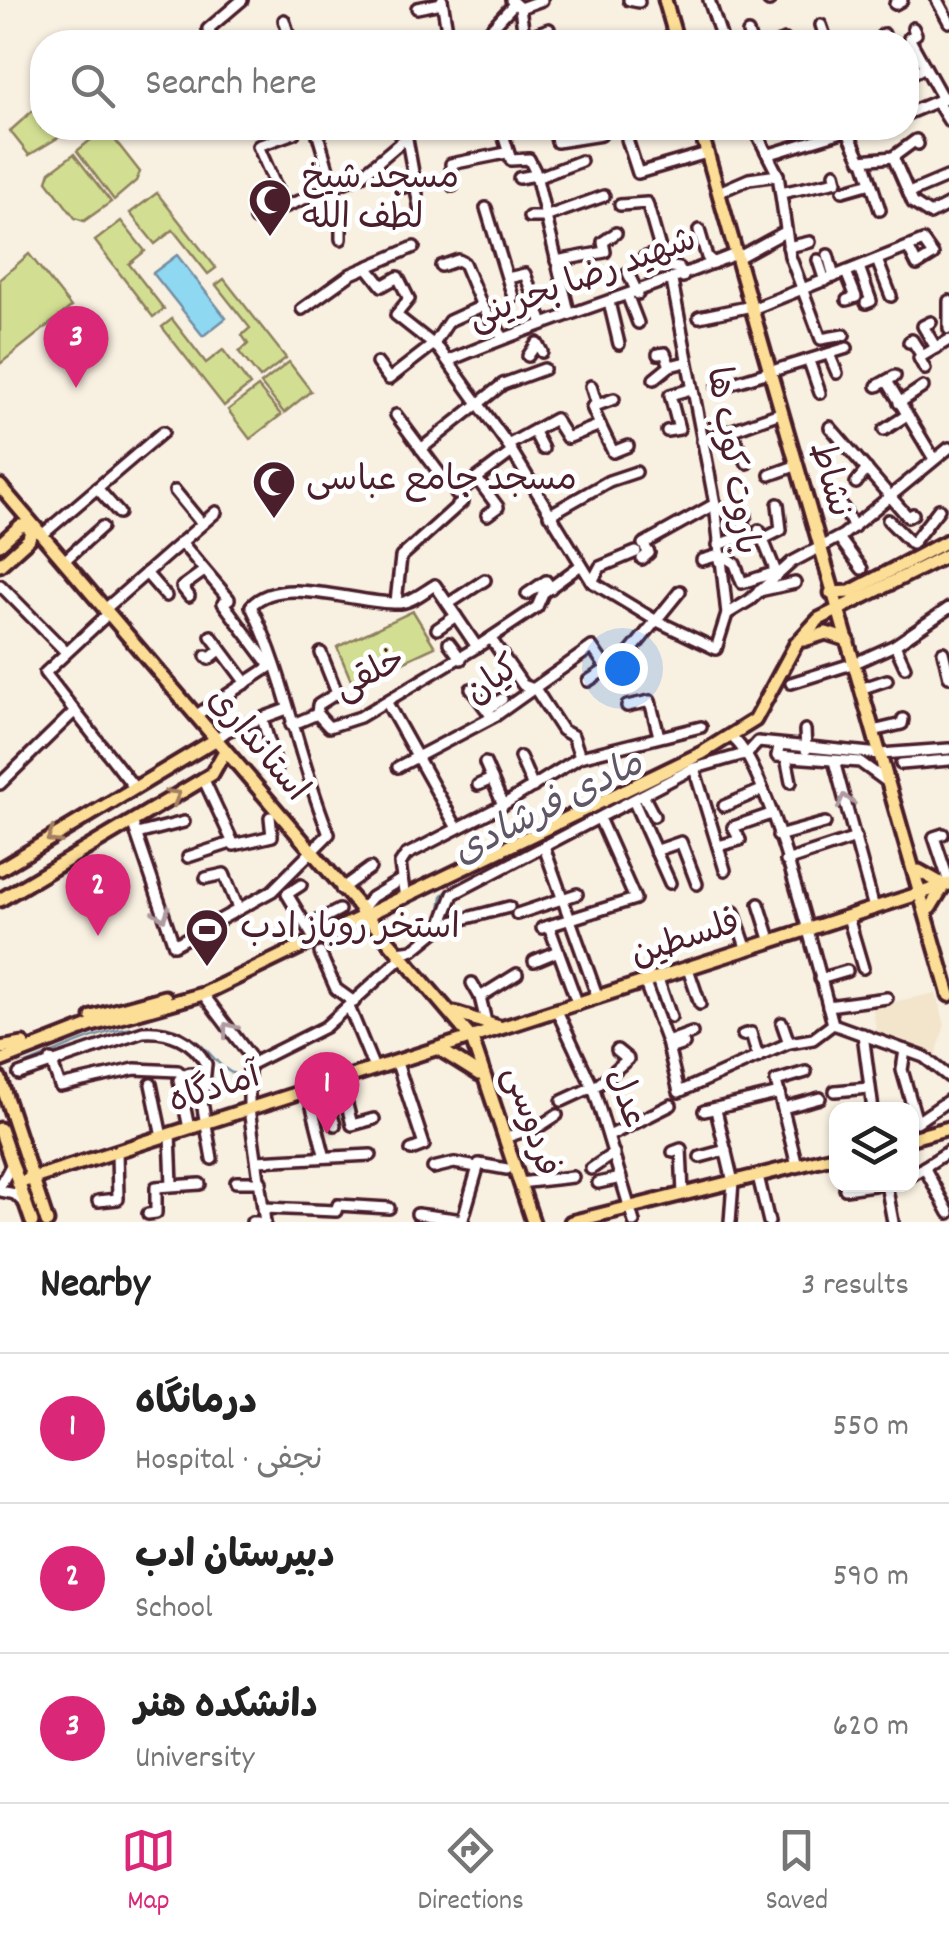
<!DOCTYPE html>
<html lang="en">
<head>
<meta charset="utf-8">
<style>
  body { margin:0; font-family:Dekko,"Playpen Sans Arabic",sans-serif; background:#f6f6f6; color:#222 }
  .controls { position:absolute; right:30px; bottom:30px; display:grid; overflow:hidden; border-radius:20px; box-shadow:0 2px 8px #0004 }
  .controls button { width:90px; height:90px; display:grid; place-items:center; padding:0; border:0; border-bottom:2px solid #e0e0e0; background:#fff; color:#222; font:50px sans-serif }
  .you { position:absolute; left:622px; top:668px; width:35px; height:35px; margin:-25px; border:8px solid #fff; border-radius:50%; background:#1a73e8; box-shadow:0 0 0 15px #1a73e833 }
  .badge { display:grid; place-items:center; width:65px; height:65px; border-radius:50%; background:#db2777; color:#fff; font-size:32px; font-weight:700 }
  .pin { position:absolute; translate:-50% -82px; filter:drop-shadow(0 2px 5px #0008) }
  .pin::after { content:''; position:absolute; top:52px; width:35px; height:30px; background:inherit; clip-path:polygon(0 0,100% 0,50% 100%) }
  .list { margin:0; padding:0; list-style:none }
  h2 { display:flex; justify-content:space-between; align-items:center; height:130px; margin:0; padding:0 40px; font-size:42px }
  h2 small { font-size:32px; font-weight:400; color:#767676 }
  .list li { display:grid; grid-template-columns:65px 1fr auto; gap:30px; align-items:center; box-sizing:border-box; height:150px; padding:0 40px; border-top:2px solid #e0e0e0 }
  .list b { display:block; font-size:38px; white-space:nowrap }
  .list p { margin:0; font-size:32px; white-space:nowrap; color:#767676 }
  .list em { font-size:32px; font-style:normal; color:#767676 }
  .icon { flex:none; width:55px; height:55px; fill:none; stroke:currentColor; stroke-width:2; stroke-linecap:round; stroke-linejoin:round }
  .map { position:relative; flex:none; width:949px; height:1222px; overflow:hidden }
  .search { position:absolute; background:#fff; box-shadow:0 2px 8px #0004; left:30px; right:30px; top:30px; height:110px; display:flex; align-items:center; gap:25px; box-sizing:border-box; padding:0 35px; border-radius:40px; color:#767676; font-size:38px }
  .sheet { height:580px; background:#fff }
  nav { display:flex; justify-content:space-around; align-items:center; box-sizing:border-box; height:140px; border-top:2px solid #e0e0e0; background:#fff; font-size:28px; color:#767676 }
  nav a { display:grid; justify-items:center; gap:5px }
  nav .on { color:#db2777 }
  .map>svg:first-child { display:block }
  .built { fill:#f3e5cc }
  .green { fill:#d2df92; stroke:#8e7f5e; stroke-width:2.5 }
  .water { fill:#8fd8f1; stroke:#738ea2; stroke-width:2.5 }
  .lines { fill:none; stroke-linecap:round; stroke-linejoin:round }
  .stream { stroke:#738ea2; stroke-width:2.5 }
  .minor-casing { stroke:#4a1f2b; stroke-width:16 }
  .major-casing { stroke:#4a1f2b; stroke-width:19 }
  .minor { stroke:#fff; stroke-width:9 }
  .major { stroke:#fcde96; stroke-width:11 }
  .oneway { stroke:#a37e60 }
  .oneway2 { stroke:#ae9aa0 }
  .labels { text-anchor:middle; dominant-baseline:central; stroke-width:10; stroke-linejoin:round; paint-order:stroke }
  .poi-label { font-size:35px; fill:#4a1f2b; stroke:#fff; text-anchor:start }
  .street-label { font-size:35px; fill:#4a1f2b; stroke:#fff }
  .water-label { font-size:38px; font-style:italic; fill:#5f5666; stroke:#fff }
</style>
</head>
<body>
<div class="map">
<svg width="949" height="1222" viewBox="0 0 949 1222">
  <rect width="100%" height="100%" fill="#f8f0e1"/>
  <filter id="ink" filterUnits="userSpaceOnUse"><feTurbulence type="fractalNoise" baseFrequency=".01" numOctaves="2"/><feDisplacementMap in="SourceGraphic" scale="20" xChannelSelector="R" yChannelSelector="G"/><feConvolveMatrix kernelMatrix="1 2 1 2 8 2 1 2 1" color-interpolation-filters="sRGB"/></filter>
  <g filter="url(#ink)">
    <path class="built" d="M936,993L945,1025L935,1058L877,1034L872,1006Z"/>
    <g class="green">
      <path d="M38,106L42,128H54L61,136L29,155L10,131Z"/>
      <path d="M99,133L111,135L140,172L136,181L114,200L77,151Z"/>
      <path d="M74,154L111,202L84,221L75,218L47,181L50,172Z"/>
      <path d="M157,193L216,268L208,274L173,230L155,244L130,213Z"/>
      <path d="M121,221L145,251L129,264L164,309L153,317L95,241Z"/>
      <path d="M29,254L71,307L0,364V279Z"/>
      <path d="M224,279L286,358L260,378L239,352L248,344L242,335L250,328L216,285Z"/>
      <path d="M172,319L206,363L223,350L250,385L224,406L162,327Z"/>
      <path d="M289,362L311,391L284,413L261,384Z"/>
      <path d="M258,387L281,415L250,439L228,410Z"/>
      <path d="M413,611L435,647L353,685L337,647Z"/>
    </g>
    <path class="water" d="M177,255L226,318L203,336L153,273Z"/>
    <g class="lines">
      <g class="stream">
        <path d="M706,757L721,749"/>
        <path d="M904,758L949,754"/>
        <path d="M617,803L672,774"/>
        <path d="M438,922L442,896L448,890L557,835"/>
        <path d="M355,1009L377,986"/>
        <path d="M328,1030L349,1015"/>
        <path d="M19,1067C74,1046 131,1010 189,1037C208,1045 217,1069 237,1075"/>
      </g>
      <g class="minor-casing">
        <g id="minor">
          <path d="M442,0L449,42"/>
          <path d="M511,0L520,8L525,42"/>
          <path d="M629,0L639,2"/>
          <path d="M709,0L723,42"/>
          <path d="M768,0L769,1"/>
          <path d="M937,0L949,22"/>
          <path d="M895,4L902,0"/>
          <path d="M417,8L442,3"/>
          <path d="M520,8L542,0"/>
          <path d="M284,20L291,42"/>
          <path d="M821,25L827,42"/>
          <path d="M913,28L916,34L909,38L943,99"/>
          <path d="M748,33L751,42"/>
          <path d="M524,38L549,29"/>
          <path d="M419,39L447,35"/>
          <path d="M214,42L208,29L242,0"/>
          <path d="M490,42V30L513,5"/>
          <path d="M779,42L785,40"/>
          <path d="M875,42L884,34"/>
          <path d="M912,74L925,67"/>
          <path d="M937,102L949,121"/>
          <path d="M906,114L949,96"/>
          <path d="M316,128L341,214V239"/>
          <path d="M405,128L420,211"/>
          <path d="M501,128L511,160L529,159L535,171L569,312"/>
          <path d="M754,128L778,175L790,256L821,339L844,335"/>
          <path d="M554,129L557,142L601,135L599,128"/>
          <path d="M847,130L861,160L893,157L916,140L918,144"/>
          <path d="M406,132L429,128"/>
          <path d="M627,139L638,173L707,153"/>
          <path d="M770,154L855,128"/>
          <path d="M893,157L913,203L930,214L949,204"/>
          <path d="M864,161L880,210"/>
          <path d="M519,178L536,175"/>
          <path d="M536,178L581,161"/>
          <path d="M453,186L451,164L506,153"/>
          <path d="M400,188L416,184"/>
          <path d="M843,191L871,183"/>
          <path d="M719,192L749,179L778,175"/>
          <path d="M781,193L837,181L835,173"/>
          <path d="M909,193L947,177"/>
          <path d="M284,205L258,146L294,133L293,128"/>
          <path d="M620,205L647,203L665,266L679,268L683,277"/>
          <path d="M486,208L513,297"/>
          <path d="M529,217H545L604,196"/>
          <path d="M255,219L362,175L407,137"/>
          <path d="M699,230L707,257L714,263"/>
          <path d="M788,247L810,242"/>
          <path d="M828,255L834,277"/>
          <path d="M739,257L785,232"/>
          <path d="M643,258L661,252"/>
          <path d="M818,260L825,281"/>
          <path d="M877,260L891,296"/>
          <path d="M556,261L605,252L603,242L616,233"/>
          <path d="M441,266L458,260L464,263L482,306L503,337"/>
          <path d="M367,267L382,286L398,277L409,299L396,315L439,349L508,445L592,582L655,620L716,649L727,614L715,504L672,281"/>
          <path d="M859,267L871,301L866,303"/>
          <path d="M846,272L856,297L847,300"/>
          <path d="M628,273L638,294"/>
          <path d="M508,278L525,274L542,321"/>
          <path d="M628,297L638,323"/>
          <path d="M949,301V329"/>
          <path d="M609,302L619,344"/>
          <path d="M302,309L351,274L414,247"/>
          <path d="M752,309L908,247L923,241L933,255L917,265L908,247"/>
          <path d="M699,317L752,306"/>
          <path d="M931,322L923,326L936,348"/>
          <path d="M909,342L912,340L922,356"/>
          <path d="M658,354L665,353L670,366"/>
          <path d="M829,354L837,373"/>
          <path d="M528,356L537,343L542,352"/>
          <path d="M448,361C543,320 642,292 738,253"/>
          <path d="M809,361L820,393"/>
          <path d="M377,363L389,379L434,344L449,321L482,306"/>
          <path d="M925,369L919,358L949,340"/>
          <path d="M654,379L670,366L686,362"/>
          <path d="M887,381L934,459"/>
          <path d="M591,386L597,405"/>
          <path d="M877,386L895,376"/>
          <path d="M717,388L847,348"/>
          <path d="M899,403L923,387"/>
          <path d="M396,415L443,478"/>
          <path d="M600,425L613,452L628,446"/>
          <path d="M830,427L908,517L913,514"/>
          <path d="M884,430L907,415"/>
          <path d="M667,431L679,429L670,395L691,389"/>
          <path d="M731,431L747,463"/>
          <path d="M534,432L543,449"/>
          <path d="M702,441L780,413"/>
          <path d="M508,445L555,419L567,438L600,425L592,407L614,399"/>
          <path d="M421,449L503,384L544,369"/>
          <path d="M770,475L795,466"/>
          <path d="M477,479L498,507L487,515"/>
          <path d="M856,483L867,469"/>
          <path d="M97,488L119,513"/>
          <path d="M175,491L202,524"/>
          <path d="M456,494L512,452"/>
          <path d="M838,499L854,527"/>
          <path d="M549,515L609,481L636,472"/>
          <path d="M888,520L912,544L939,509"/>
          <path d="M42,535L163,432"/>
          <path d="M839,538L862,569"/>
          <path d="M763,539L781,530L778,504"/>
          <path d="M181,542L229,599L223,603L270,666"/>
          <path d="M718,545L747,535L741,517L746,515"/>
          <path d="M642,559L649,553L643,544L715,504"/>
          <path d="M702,560L719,555"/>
          <path d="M64,561L102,527"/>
          <path d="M719,561L727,557L735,564L742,583L776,572L759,530"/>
          <path d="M146,573L166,596"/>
          <path d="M592,582L600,567L636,552"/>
          <path d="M0,585L66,652"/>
          <path d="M759,591L795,583"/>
          <path d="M527,594L546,581L551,588"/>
          <path d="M189,596L182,587L204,571"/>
          <path d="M396,602L401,557L462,502"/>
          <path d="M448,604L485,580"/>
          <path d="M104,610L216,512"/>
          <path d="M108,614L45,673L134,787"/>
          <path d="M727,614L750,600L792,562L843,535L949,448"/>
          <path d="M437,629L456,616"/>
          <path d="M211,636L246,683"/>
          <path d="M491,639L523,685L536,690L562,730L573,736L580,757"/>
          <path d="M449,643L461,659"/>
          <path d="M895,645L905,667"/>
          <path d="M943,652L949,677"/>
          <path d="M206,656L209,659L220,650"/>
          <path d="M588,681L628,655L680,591"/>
          <path d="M791,683L855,663L895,645L949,608"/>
          <path d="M863,688L887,680"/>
          <path d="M471,689L492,717"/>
          <path d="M387,703L457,828"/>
          <path d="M627,706L650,701L659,736"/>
          <path d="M487,710L502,699"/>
          <path d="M317,714L318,705L337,693L321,653"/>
          <path d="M195,716L274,664"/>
          <path d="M262,718L277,768"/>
          <path d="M291,725L317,714L329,727L360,717L477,647"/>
          <path d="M805,730L806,750"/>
          <path d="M873,731L902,724L903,719"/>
          <path d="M731,737C768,759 819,973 833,1024L924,1057L949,1077"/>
          <path d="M215,740L227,731L287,709"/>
          <path d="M779,747L777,756L860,762L886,781"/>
          <path d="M748,753L758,742L880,754L949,749"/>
          <path d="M520,757L533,787"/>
          <path d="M786,757L791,782"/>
          <path d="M834,761L874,908"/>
          <path d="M485,763L503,805"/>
          <path d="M901,764L949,760"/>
          <path d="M398,767L495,716L592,647L607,669"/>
          <path d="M694,768L725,870"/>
          <path d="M203,778L234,845L272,836L270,817"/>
          <path d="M0,784L75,711"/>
          <path d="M478,785L492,779"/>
          <path d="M643,795L654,816"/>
          <path d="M633,800L670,883"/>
          <path d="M724,806L762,790"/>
          <path d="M132,821L174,945L272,891L329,834C298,759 286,677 251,606C281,573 358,605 400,603C412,602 425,591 435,585L477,647L537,607L543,593L581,565"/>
          <path d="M137,834L184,822"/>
          <path d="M943,834L934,837L949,882"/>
          <path d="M778,836L825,823"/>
          <path d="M718,846L740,840L733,827L771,814"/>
          <path d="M544,847L598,998"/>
          <path d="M655,851L681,842L697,884"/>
          <path d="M188,857L231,843"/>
          <path d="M786,861L856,838"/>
          <path d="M206,878L224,874L238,908"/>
          <path d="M301,885L287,894L313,937"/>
          <path d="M341,889L370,868"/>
          <path d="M405,898L400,864L406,855L503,805L580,757L701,727"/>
          <path d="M759,904L771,942"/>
          <path d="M360,911L372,897L402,879"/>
          <path d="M734,912L747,950"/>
          <path d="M517,914L577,894"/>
          <path d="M848,917L863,968"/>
          <path d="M444,924L509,907"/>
          <path d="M308,926L339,910"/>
          <path d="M549,926L578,1005"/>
          <path d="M542,928L635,899L599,818"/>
          <path d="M397,952L413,950L440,928L453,894L692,769L748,753"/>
          <path d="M320,953L336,989L354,1002"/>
          <path d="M534,961L558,951"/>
          <path d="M688,969L700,1004"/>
          <path d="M658,979L671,1017"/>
          <path d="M820,979L847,971"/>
          <path d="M472,983L480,997"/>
          <path d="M645,983L667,1042L679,1092L789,1043L813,1039L833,1024"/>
          <path d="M203,994L249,1055V1109L265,1222"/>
          <path d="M828,1006L887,998"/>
          <path d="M349,1007L374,1068"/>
          <path d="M557,1011L594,1090L634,1222"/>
          <path d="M782,1023L789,1043"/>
          <path d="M487,1026L480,997L517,974"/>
          <path d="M863,1034L873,1110"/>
          <path d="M743,1035L751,1033L758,1057"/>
          <path d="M667,1042L692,1033"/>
          <path d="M669,1049L684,1044"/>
          <path d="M905,1050L902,1070L917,1122L949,1100"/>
          <path d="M51,1060L60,1086L135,1069L178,1071L183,1076L190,1073"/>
          <path d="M397,1063L424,1145L411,1150"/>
          <path d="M249,1065L325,1027L401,958"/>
          <path d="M19,1074L143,1032C169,1030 193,1040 206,1064L202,1102L212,1159"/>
          <path d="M179,1080L189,1128"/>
          <path d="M341,1081L352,1125L374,1119"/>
          <path d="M151,1084L162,1137"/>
          <path d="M322,1086L335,1125"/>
          <path d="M308,1091L324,1154"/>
          <path d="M835,1091L869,1088"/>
          <path d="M562,1101L599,1084L628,1059L617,1050"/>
          <path d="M783,1108L820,1098"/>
          <path d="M716,1110L733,1182L730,1222"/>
          <path d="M704,1111L780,1093"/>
          <path d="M170,1134L172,1185"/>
          <path d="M609,1136L671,1105"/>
          <path d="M504,1138L540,1126L557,1115"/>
          <path d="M673,1152L681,1149L683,1194"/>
          <path d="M700,1157L726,1150"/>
          <path d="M257,1161L371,1155"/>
          <path d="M797,1166L776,1081L806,1072"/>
          <path d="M924,1167L949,1213"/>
          <path d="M433,1168L454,1163L477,1167"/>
          <path d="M591,1169L614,1153"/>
          <path d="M912,1175L949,1151"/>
          <path d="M758,1176L769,1222"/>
          <path d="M236,1182H261"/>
          <path d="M519,1183L573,1177"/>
          <path d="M598,1183L621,1178"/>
          <path d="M886,1184L893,1222"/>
          <path d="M0,1186L12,1164"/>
          <path d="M845,1189L881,1184"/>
          <path d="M0,1191L15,1194L23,1202"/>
          <path d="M98,1201L118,1199L117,1151"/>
          <path d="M264,1208L336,1211L338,1205L389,1208"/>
          <path d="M148,1214L156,1213V1187L200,1184"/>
          <path d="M417,1214L463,1220"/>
          <path d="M252,1222H257"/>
          <path d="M462,1222L479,1164L507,1169"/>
        </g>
      </g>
      <g class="major-casing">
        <g id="major">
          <path d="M665,0L677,42"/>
          <path d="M700,128L949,995"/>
          <path d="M0,486L472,1039L533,1222"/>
          <path d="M0,544L20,526L32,525L29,539L0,565"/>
          <path d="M831,593L850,592L949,540"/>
          <path d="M804,640L826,633L848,640"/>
          <path d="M0,869L215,740"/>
          <path d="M919,871L944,885L930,908"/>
          <path d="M0,900L212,774L225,751"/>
          <path d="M455,1013L499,1027"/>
          <path d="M92,1017L165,997"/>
          <path d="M0,1048L23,1044"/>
          <path d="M439,1049L479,1074"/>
          <path d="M0,1061L92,1025L203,994L702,753L755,720L796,644L819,619L949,554"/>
          <path d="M0,1079L47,1222"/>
          <path d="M0,1129L32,1222"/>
          <path d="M912,1138L949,1128"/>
          <path d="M18,1183L949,884"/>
          <path d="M571,1222L836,1156"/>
        </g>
      </g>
      <use href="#minor" class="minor"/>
      <use href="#major" class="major"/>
    </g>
    <defs><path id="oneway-chevron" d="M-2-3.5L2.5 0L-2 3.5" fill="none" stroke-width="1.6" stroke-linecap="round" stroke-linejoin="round" transform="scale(2.5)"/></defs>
    <g class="oneway">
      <use href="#oneway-chevron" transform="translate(174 796) rotate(-31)"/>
      <use href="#oneway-chevron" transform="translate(53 837) rotate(149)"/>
    </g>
    <g class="oneway2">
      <use href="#oneway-chevron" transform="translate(845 801) rotate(-105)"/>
      <use href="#oneway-chevron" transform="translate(162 914) rotate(71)"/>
      <use href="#oneway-chevron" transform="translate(229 1029) rotate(-127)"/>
    </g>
  </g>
  <defs>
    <g id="mosque-pin" transform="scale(2.25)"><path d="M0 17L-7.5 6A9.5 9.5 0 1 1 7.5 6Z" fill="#4a1f2b" stroke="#fff"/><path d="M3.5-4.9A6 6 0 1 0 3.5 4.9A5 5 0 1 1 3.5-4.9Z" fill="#fff"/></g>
    <g id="stadium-pin" transform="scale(2.25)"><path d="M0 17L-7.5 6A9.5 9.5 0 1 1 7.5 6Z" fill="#4a1f2b" stroke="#fff"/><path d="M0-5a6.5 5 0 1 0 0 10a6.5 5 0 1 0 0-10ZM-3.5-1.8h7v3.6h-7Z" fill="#fff"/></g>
  </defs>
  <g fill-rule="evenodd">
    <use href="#mosque-pin" x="270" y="200"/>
    <use href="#mosque-pin" x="274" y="482"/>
    <use href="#stadium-pin" x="207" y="930"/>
  </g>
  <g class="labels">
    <g class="poi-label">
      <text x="302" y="180">مسجد شیخ<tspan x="302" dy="40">لطف الله</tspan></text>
      <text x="306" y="482">مسجد جامع عباسی</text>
      <text x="240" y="930">استخر روباز ادب</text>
    </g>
    <g class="street-label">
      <text transform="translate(583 281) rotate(-20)">شهید رضا بحرینی</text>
      <text transform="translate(730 461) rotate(81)">باروت کوب ها</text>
      <text transform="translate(828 480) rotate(74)">نشاط</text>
      <text transform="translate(371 676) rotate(-27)">خلقی</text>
      <text transform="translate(494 682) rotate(-35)">کیان</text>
      <text transform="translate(256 746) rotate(50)">استانداری</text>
      <text transform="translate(686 941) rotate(-18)">فلسطین</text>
      <text transform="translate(215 1091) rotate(-17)">آمادگاه</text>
      <text transform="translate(624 1099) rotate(71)">عدل</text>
      <text transform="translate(529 1122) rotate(72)">فردوسی</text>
    </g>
    <g class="water-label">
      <text transform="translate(549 810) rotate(-27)">مادی فرشادی</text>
    </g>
  </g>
</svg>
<div class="controls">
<button><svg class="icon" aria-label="layers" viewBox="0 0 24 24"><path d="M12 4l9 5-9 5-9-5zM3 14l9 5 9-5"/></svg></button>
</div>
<div class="you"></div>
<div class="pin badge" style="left:327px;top:1134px">1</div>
<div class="pin badge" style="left:98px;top:936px">2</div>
<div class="pin badge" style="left:76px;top:388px">3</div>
<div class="search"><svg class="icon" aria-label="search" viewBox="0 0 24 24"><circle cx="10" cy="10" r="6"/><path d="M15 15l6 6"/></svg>Search here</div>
</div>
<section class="sheet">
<h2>Nearby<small>3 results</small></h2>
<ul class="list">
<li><span class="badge">1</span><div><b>درمانگاه</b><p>Hospital · نجفی</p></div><em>550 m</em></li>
<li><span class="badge">2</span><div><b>دبیرستان ادب</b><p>School</p></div><em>590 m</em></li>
<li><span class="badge">3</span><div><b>دانشکده هنر</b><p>University</p></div><em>620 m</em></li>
</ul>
</section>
<nav>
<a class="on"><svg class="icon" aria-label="map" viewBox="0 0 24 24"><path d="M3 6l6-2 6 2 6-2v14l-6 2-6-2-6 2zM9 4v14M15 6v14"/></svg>Map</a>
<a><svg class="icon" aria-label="directions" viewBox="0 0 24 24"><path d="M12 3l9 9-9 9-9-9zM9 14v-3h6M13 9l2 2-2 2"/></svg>Directions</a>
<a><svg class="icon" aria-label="saved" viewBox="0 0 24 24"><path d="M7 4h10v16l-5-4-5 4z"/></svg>Saved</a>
</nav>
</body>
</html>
